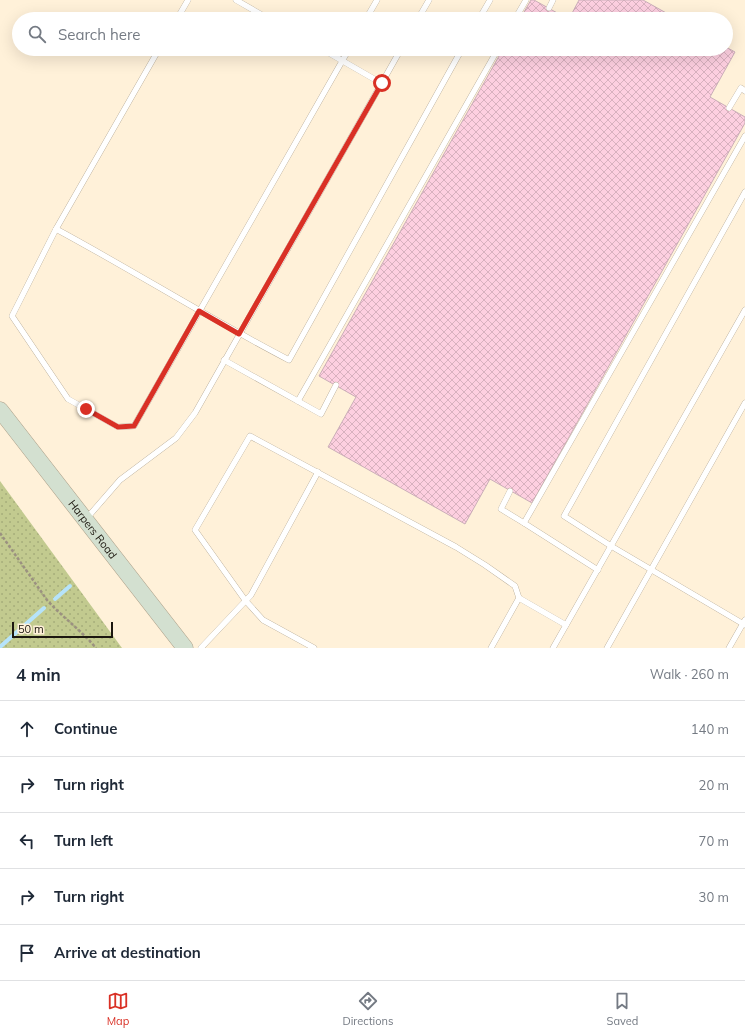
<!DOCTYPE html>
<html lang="en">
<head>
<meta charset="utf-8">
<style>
  body { margin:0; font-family:Mulish,sans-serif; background:#f2f2f3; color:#1f2937 }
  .scale { position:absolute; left:12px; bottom:10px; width:101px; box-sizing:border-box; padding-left:4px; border:2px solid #1c170f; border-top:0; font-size:11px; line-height:14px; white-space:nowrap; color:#1c170f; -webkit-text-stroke:3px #fff1d9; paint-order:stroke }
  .stop { position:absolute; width:12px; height:12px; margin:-9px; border:3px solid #d93025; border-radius:50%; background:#fff }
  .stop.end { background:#d93025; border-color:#fff; box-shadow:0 1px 4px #0008 }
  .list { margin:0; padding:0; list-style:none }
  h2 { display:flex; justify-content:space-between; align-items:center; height:52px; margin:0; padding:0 16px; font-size:17px }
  h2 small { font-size:13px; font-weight:400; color:#747a83 }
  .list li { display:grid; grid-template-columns:26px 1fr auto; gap:12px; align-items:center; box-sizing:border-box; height:56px; padding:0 16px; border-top:1px solid #e0e1e3 }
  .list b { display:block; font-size:15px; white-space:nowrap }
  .list em { font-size:13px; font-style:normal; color:#747a83 }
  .icon { flex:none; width:22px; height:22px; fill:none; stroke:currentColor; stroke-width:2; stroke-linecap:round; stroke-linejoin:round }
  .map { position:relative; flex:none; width:745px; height:648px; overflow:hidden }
  .search { position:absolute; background:#fff; box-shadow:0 4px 16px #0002; left:12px; right:12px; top:12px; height:44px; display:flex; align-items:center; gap:10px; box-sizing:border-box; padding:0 14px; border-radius:22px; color:#747a83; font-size:15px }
  .sheet { height:332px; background:#fff }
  nav { display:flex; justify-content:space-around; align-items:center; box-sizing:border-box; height:56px; border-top:1px solid #e0e1e3; background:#fff; font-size:11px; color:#747a83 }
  nav a { display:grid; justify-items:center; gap:2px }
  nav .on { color:#d93025 }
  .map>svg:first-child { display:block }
  .green { fill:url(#green-dots) }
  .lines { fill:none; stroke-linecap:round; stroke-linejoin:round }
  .stream { stroke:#b6e3fa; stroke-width:4 }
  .building { fill:url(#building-cross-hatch); stroke:#caaeb8 }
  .lane-casing { stroke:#ac9f89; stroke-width:6 }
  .secondary-casing { stroke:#ac9f89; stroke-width:17 }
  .path { stroke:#9b9180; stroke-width:2.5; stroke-dasharray:3 2; stroke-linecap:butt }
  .lane { stroke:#fff; stroke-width:5.5 }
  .secondary { stroke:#d3e0d0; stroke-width:16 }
  .route { stroke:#d93025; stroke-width:5 }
  .labels { text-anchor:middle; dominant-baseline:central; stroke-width:3; stroke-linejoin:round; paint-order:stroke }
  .street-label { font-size:11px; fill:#1c170f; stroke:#fff1d9 }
</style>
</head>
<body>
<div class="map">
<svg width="745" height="648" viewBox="0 0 745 648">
  <defs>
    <pattern id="green-dots" width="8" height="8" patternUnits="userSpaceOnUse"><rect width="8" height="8" fill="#c2ca8f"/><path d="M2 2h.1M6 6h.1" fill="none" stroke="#a6ad7a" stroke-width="1.8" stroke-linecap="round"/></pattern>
    <pattern id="building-cross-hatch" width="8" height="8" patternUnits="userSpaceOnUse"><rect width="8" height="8" fill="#fdcfe0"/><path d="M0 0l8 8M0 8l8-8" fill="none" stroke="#d8b1bf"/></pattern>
  </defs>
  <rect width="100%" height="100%" fill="#fff1d9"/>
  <path class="green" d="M0,481L122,648H0Z"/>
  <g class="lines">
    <g class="stream">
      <path d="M55,599L70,586"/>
      <path d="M0,647L44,608"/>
    </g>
  </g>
  <g class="building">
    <path d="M531,0H534L568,19H520Z"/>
    <path d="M579,0H643L677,19H569Z"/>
    <path d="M726,47L735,52L710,97L745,117V123L532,503L490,479L465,524L328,447L356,397L319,376L503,49H726Z"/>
  </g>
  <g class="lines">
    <g class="lane-casing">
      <g id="lane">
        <path d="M236,0L269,19"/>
        <path d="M549,8L553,0"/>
        <path d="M177,19L188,0"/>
        <path d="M366,19L377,0"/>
        <path d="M418,19L429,0"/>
        <path d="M479,19L490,0"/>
        <path d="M515,19L526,0"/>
        <path d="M159,49L56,229L12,316L68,399L118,427L134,426L349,49"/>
        <path d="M322,49L381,83"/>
        <path d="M729,108L741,88L745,91"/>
        <path d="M745,192L564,516L611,546L745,625"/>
        <path d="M56,229C134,271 210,319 289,360L462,49"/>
        <path d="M224,360L321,414L336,385"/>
        <path d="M298,401L498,49"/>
        <path d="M510,491L501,509L524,523"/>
        <path d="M87,518L120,480L176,438L195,413L401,49"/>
        <path d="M598,570L524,523L745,136"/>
        <path d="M519,598L566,625"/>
        <path d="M201,648L251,595L318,472"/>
        <path d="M314,648L263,620L245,600L195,530L250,436L456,547L485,565L515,586L519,598L491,648"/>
        <path d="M553,648L745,310"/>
        <path d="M607,648L745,403"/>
        <path d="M729,648L745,620"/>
      </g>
    </g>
    <g class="secondary-casing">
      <g id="secondary">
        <path id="s1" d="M0,410L185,648"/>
      </g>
    </g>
    <path class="path" d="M0,533L47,600C62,617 81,630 96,648"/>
    <use href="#lane" class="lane"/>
    <use href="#secondary" class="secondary"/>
  </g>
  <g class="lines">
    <path class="route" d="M86,409L118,427L134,426L199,311L239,334L382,83"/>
  </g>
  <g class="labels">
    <g class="street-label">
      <text stroke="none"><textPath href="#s1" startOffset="151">Harpers Road</textPath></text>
    </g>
  </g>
</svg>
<div class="scale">50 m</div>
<div class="stop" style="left:382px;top:83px"></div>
<div class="stop end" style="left:86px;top:409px"></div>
<div class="search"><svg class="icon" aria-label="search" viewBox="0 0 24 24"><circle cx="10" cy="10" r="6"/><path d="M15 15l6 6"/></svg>Search here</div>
</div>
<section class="sheet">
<h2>4 min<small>Walk · 260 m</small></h2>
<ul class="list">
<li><svg class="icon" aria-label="ahead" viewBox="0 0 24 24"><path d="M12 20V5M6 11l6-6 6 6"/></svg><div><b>Continue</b></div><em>140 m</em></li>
<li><svg class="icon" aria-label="right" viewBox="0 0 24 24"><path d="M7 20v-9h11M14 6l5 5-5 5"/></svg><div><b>Turn right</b></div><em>20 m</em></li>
<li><svg class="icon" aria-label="left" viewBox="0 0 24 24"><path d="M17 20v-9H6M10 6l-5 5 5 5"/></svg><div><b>Turn left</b></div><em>70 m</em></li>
<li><svg class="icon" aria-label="right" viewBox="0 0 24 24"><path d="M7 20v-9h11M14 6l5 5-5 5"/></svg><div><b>Turn right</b></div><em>30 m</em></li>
<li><svg class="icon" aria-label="arrive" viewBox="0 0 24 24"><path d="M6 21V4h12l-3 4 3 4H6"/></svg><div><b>Arrive at destination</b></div></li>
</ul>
</section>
<nav>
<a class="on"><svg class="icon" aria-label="map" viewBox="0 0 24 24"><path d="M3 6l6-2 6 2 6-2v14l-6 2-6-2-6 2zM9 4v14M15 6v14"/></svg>Map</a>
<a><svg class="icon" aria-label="directions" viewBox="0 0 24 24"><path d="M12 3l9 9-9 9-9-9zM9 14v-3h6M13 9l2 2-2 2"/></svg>Directions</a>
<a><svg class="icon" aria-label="saved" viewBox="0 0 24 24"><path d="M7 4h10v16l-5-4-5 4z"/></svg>Saved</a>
</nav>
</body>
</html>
